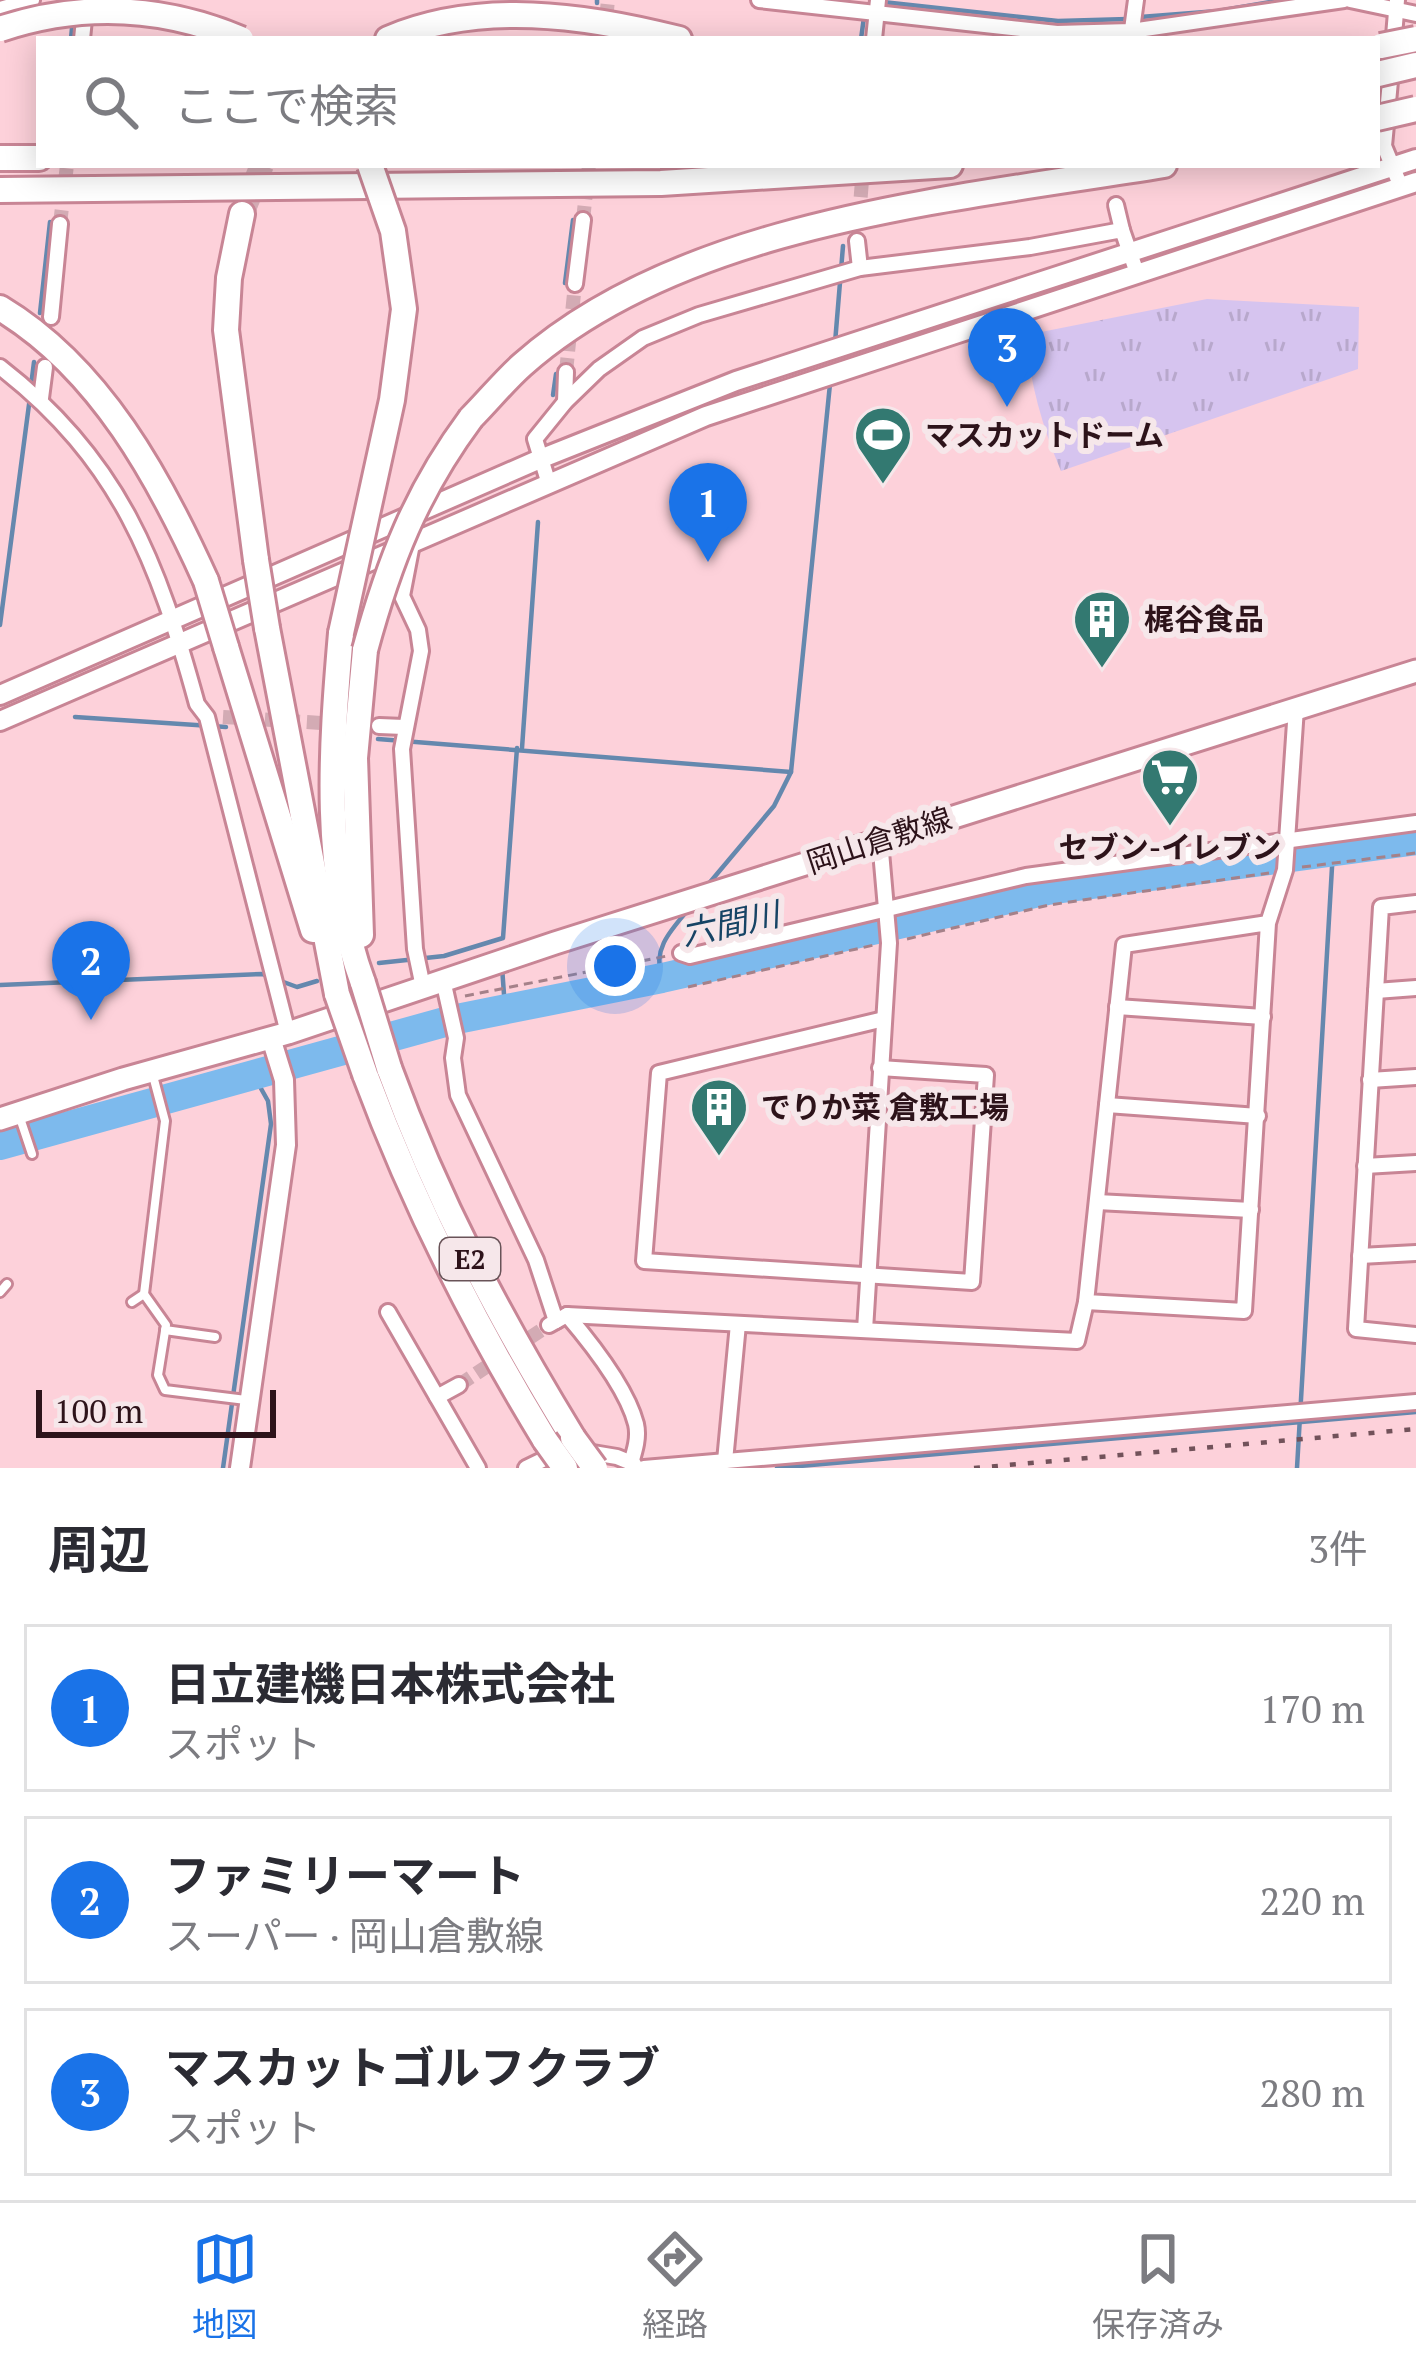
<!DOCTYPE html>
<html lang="ja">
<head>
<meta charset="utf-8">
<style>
  body { margin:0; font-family:"PT Serif","Noto Sans JP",serif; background:#f7f7f7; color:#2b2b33 }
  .scale { position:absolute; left:36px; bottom:30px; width:240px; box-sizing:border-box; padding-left:12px; border:6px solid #2d131a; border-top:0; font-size:33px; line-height:42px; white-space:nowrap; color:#2d131a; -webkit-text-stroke:9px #f6e7ea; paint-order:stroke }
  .you { position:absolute; left:615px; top:966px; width:42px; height:42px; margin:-30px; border:9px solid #fff; border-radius:50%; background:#1a73e8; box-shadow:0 0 0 18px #1a73e833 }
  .badge { display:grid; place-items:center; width:78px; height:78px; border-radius:50%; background:#1a73e8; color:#fff; font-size:39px; font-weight:700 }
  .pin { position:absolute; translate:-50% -99px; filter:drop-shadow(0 3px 6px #0008) }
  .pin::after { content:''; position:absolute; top:63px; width:42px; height:36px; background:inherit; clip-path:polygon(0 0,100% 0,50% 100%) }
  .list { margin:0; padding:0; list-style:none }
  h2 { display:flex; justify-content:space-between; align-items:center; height:156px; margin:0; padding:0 48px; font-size:51px }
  h2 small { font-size:39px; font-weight:400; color:#7c7c81 }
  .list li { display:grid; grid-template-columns:78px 1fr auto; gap:36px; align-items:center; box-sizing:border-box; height:168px; margin:0 24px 24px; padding:0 24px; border:3px solid #e1e1e2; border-radius:0px }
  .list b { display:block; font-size:45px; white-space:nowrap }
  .list p { margin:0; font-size:39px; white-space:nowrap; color:#7c7c81 }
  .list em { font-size:39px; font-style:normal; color:#7c7c81 }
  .icon { flex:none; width:66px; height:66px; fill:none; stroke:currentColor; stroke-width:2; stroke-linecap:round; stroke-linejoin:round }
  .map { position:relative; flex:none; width:1416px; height:1468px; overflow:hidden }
  .search { position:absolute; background:#fff; box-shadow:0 6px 30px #0003; left:36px; right:36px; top:36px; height:132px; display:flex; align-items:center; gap:30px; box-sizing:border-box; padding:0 42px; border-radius:0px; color:#7c7c81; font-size:45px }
  .sheet { height:732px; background:#fff }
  nav { display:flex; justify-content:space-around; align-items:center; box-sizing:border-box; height:168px; border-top:3px solid #e1e1e2; background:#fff; font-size:33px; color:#7c7c81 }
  nav a { display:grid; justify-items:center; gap:6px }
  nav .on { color:#1a73e8 }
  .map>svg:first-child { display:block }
  .grass { fill:url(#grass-tufts) }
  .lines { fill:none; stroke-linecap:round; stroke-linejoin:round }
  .stream { stroke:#6588ae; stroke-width:4.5 }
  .river { stroke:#7dbaed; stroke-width:30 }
  .minor-tunnel { stroke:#d3abb4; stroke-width:14; stroke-dasharray:14 7; stroke-linecap:butt }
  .motorway-tunnel { stroke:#d3abb4; stroke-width:24; stroke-dasharray:24 12; stroke-linecap:butt }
  .service-casing { stroke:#c88595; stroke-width:14 }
  .minor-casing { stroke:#c88595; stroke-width:20 }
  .tertiary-casing { stroke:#c88595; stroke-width:24 }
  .secondary-casing { stroke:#c88595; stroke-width:27 }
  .motorway-casing { stroke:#c88595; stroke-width:30 }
  .path { stroke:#a58189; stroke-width:3; stroke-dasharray:9 6; stroke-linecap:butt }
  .service { stroke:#fff; stroke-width:8 }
  .minor { stroke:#fff; stroke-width:14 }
  .tertiary { stroke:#fff; stroke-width:18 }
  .secondary { stroke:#fff; stroke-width:21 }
  .motorway { stroke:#fff; stroke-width:24 }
  .rail { stroke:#72525a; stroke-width:4.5; stroke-dasharray:6 12; stroke-linecap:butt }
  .motorway-bridge-casing { stroke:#c88595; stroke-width:30; stroke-linecap:butt }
  .motorway-bridge { stroke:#fff; stroke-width:24 }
  .labels { text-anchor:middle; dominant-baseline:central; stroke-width:12; stroke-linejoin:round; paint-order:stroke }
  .shield { fill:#f6e7ea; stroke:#695358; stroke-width:3 }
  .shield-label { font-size:27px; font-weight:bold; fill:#2d131a }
  .poi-label { font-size:30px; font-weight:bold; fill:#2d131a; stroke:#f6e7ea; text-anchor:start }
  .street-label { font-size:30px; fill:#2d131a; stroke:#f6e7ea }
  .water-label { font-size:33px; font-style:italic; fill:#164465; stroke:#f6e7ea }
</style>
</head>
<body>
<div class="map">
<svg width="1416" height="1468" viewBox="0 0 1416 1468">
  <defs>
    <pattern id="grass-tufts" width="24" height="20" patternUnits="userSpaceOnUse" patternTransform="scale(3)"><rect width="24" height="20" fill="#d6c4ef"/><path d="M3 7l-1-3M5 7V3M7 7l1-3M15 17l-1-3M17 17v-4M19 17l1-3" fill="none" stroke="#b8a8cc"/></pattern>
  </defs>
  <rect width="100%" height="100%" fill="#fdd1da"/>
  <path class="grass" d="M1207,299L1359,307L1358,369L1061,471C1042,426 1030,384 1026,335Z"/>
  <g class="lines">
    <g class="stream">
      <path d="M883,2L1058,21L1128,19"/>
      <path d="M597,3V0"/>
      <path d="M1140,17L1218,11L1282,0"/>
      <path d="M71,39L72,28"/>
      <path d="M593,39V36"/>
      <path d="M861,39L864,17"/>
      <path d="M565,283L573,220"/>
      <path d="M40,313L50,222"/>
      <path d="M835,343L843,246"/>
      <path d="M31,386L34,362"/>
      <path d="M553,395L556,374"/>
      <path d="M0,625L30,397"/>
      <path d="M75,717L226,727"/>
      <path d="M378,739L791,772"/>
      <path d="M522,748L538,522"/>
      <path d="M706,887L774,806L791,772L830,384"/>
      <path d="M379,963L444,956L503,938L517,748"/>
      <path d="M502,967L505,1008"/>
      <path d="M662,978C652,950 670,931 688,910"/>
      <path d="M0,985L262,974L297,987L317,981"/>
      <path d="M223,1468L271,1124L268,1101L254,1076"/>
      <path d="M777,1468L1416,1412"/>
      <path d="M1297,1468L1333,850"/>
    </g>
    <path class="river" d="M0,1145L452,1020L662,978L1048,890L1416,840"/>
    <g class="minor-tunnel">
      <path d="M604,39L608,0"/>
      <path d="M859,218L863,168"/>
      <path d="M583,220L589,165"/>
      <path d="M60,224L67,165"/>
      <path d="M566,372L575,284"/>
      <path d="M223,717L338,724"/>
      <path d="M459,1385L549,1325"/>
    </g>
    <path class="motorway-tunnel" d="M242,214L262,165"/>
    <g class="service-casing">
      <g id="service">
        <path d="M152,1072L165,1121L144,1294L166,1325L158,1375L165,1390L246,1400"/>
        <path d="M19,1115L32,1154"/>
        <path d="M0,1292L7,1284"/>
        <path d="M132,1302L144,1294"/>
        <path d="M165,1330L215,1337"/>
      </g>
    </g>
    <g class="minor-casing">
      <g id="minor">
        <path d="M759,0L1057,33L1131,31L1344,0"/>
        <path d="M1350,0L1416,14"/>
        <path d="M0,9L32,0"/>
        <path d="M1131,37L1136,0"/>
        <path d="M82,39L86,0"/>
        <path d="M874,39L878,0"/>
        <path d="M1393,48L1397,0"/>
        <path d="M1391,70L1384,146L1401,187"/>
        <path d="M1116,205L1122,230"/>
        <path d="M857,241L860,268"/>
        <path d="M575,284L583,220"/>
        <path d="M51,317L60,224"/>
        <path d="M0,367C120,460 158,562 197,704L207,717L288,1033"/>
        <path d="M41,398L45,367"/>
        <path d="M565,402L566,372"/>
        <path d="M548,481L535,439L565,402L599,369L643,338L699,315L860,268L1030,247L1122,230L1137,273"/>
        <path d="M412,544L402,596L418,630L421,651L402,749L415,949L423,987"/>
        <path d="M379,726L404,727"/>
        <path d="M1416,903L1381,907L1356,1329L1416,1335"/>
        <path d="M1268,923L1124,945L1086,1302L1244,1311L1268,923L1285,870L1296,708"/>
        <path d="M681,953L690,956L1026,876L1416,823"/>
        <path d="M443,980L456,1038L453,1058L458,1095L536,1260L556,1321"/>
        <path d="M1376,991L1416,988"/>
        <path d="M1117,1007L1263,1017"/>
        <path d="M880,1068L986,1075L972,1282L644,1261L659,1073L884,1019"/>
        <path d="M1370,1080L1416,1077"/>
        <path d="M1107,1105L1258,1116"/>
        <path d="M1365,1166L1416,1163"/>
        <path d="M1097,1202L1251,1210"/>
        <path d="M1360,1256L1416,1253"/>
        <path d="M388,1312L478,1468"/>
        <path d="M567,1315C590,1342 627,1389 636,1424C639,1437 635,1450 631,1463"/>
        <path d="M549,1325L567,1315L1077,1341L1086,1302"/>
        <path d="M865,1330L889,943L880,840"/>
        <path d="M437,1397L459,1385"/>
        <path d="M581,1451L617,1457L634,1464"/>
        <path d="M725,1461L738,1324"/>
        <path d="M526,1468L559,1452"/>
        <path d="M644,1468L1416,1402"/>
      </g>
    </g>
    <g class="tertiary-casing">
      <g id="tertiary">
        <path d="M0,695L540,459L736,381L1416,159"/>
        <path d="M0,721L706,416L1416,182"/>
        <path d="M240,1468L286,1145L284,1080L271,1038"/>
      </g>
    </g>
    <g class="secondary-casing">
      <path id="secondary" d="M0,1119L123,1079L288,1033L555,943L1416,671"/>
    </g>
    <g class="motorway-casing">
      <g id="motorway">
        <path d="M388,39C479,0 585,15 679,39"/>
        <path d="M0,158H39"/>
        <path d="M0,190L661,183L950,165"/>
        <path d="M242,214L229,278L226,330L256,560"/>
        <path d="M0,308C100,368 160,479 206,581"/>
        <path d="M471,418C488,401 504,381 522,365C684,221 958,199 1164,165"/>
        <path d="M267,628L337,994"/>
        <path d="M341,633C331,749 322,872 363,983"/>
        <path d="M226,647L313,930"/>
        <path d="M361,935L355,758L365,650"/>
        <path d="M389,1068C437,1200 500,1319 573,1438"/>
        <path d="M365,1074C413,1203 473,1322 545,1440"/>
      </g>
    </g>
    <g class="path">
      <path d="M1302,867L1416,853"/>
      <path d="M907,939L1049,905L1269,873"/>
      <path d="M688,987L874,945"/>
      <path d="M465,996L667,956"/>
    </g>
    <use href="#service" class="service"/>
    <use href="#minor" class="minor"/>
    <use href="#tertiary" class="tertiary"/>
    <use href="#secondary" class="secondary"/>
    <use href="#motorway" class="motorway"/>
    <path class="rail" d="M974,1468L1416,1429"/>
    <g class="motorway-bridge-casing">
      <g id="motorway-bridge">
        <path d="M0,29C81,2 163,6 241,39"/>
        <path d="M1381,46L1416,39"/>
        <path d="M1378,74L1416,65"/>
        <path d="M1377,118L1416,109"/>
        <path d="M256,560L267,628"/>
        <path d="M206,581L226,647"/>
        <path d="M341,633L392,400L404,309L393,231L370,165"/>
        <path d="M365,650C389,562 416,492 471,418"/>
        <path d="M363,983L389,1068"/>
        <path d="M337,994L365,1074"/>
        <path d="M573,1438L595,1468"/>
        <path d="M545,1440L565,1468"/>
      </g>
    </g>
    <use href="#motorway-bridge" class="motorway-bridge"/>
  </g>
  <defs>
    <g id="stadium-pin" transform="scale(3)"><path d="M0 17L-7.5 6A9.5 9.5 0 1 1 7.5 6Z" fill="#337971" stroke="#f6e7ea"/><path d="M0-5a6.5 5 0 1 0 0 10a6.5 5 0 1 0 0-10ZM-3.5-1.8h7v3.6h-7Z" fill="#fff"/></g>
    <g id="building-pin" transform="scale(3)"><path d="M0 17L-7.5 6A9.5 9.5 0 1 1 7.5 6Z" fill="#337971" stroke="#f6e7ea"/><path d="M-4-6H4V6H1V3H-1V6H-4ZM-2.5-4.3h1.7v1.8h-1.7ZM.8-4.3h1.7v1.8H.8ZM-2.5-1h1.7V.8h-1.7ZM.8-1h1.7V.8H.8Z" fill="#fff"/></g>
    <g id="supermarket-pin" transform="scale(3)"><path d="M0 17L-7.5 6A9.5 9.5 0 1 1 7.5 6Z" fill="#337971" stroke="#f6e7ea"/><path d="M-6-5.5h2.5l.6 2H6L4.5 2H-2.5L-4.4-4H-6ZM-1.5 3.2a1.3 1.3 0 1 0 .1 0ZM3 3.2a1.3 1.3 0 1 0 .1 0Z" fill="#fff"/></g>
  </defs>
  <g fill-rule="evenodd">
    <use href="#stadium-pin" x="883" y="435"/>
    <use href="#building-pin" x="1102" y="619"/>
    <use href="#supermarket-pin" x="1170" y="777"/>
    <use href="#building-pin" x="719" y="1107"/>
  </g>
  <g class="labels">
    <rect class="shield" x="440" y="1238" width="60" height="42" rx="9"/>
    <g class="shield-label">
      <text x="470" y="1259">E2</text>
    </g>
    <g class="poi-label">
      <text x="925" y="435">マスカットドーム</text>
      <text x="1144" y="619">梶谷食品</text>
      <text x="1170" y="847" text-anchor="middle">セブン-イレブン</text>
      <text x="761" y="1107">でりか菜 倉敷工場</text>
    </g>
    <g class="street-label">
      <text transform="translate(879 840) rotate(-18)">岡山倉敷線</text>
    </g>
    <g class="water-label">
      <text transform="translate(730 923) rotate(-12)">六間川</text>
    </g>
  </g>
</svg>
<div class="scale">100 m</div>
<div class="you"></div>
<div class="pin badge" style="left:708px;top:562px">1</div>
<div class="pin badge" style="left:91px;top:1020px">2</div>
<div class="pin badge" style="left:1007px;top:407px">3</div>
<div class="search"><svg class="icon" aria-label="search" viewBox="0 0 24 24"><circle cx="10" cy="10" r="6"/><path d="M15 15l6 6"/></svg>ここで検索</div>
</div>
<section class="sheet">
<h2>周辺<small>3件</small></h2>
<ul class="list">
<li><span class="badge">1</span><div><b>日立建機日本株式会社</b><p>スポット</p></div><em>170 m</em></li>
<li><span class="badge">2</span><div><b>ファミリーマート</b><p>スーパー · 岡山倉敷線</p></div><em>220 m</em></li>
<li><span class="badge">3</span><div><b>マスカットゴルフクラブ</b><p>スポット</p></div><em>280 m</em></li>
</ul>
</section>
<nav>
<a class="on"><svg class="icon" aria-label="map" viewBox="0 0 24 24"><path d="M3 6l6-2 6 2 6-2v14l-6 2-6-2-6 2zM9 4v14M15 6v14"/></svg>地図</a>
<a><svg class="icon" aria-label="directions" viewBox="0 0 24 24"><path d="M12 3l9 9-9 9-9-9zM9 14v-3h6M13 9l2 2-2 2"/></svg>経路</a>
<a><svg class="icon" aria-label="saved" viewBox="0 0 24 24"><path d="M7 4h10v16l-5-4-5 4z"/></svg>保存済み</a>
</nav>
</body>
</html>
